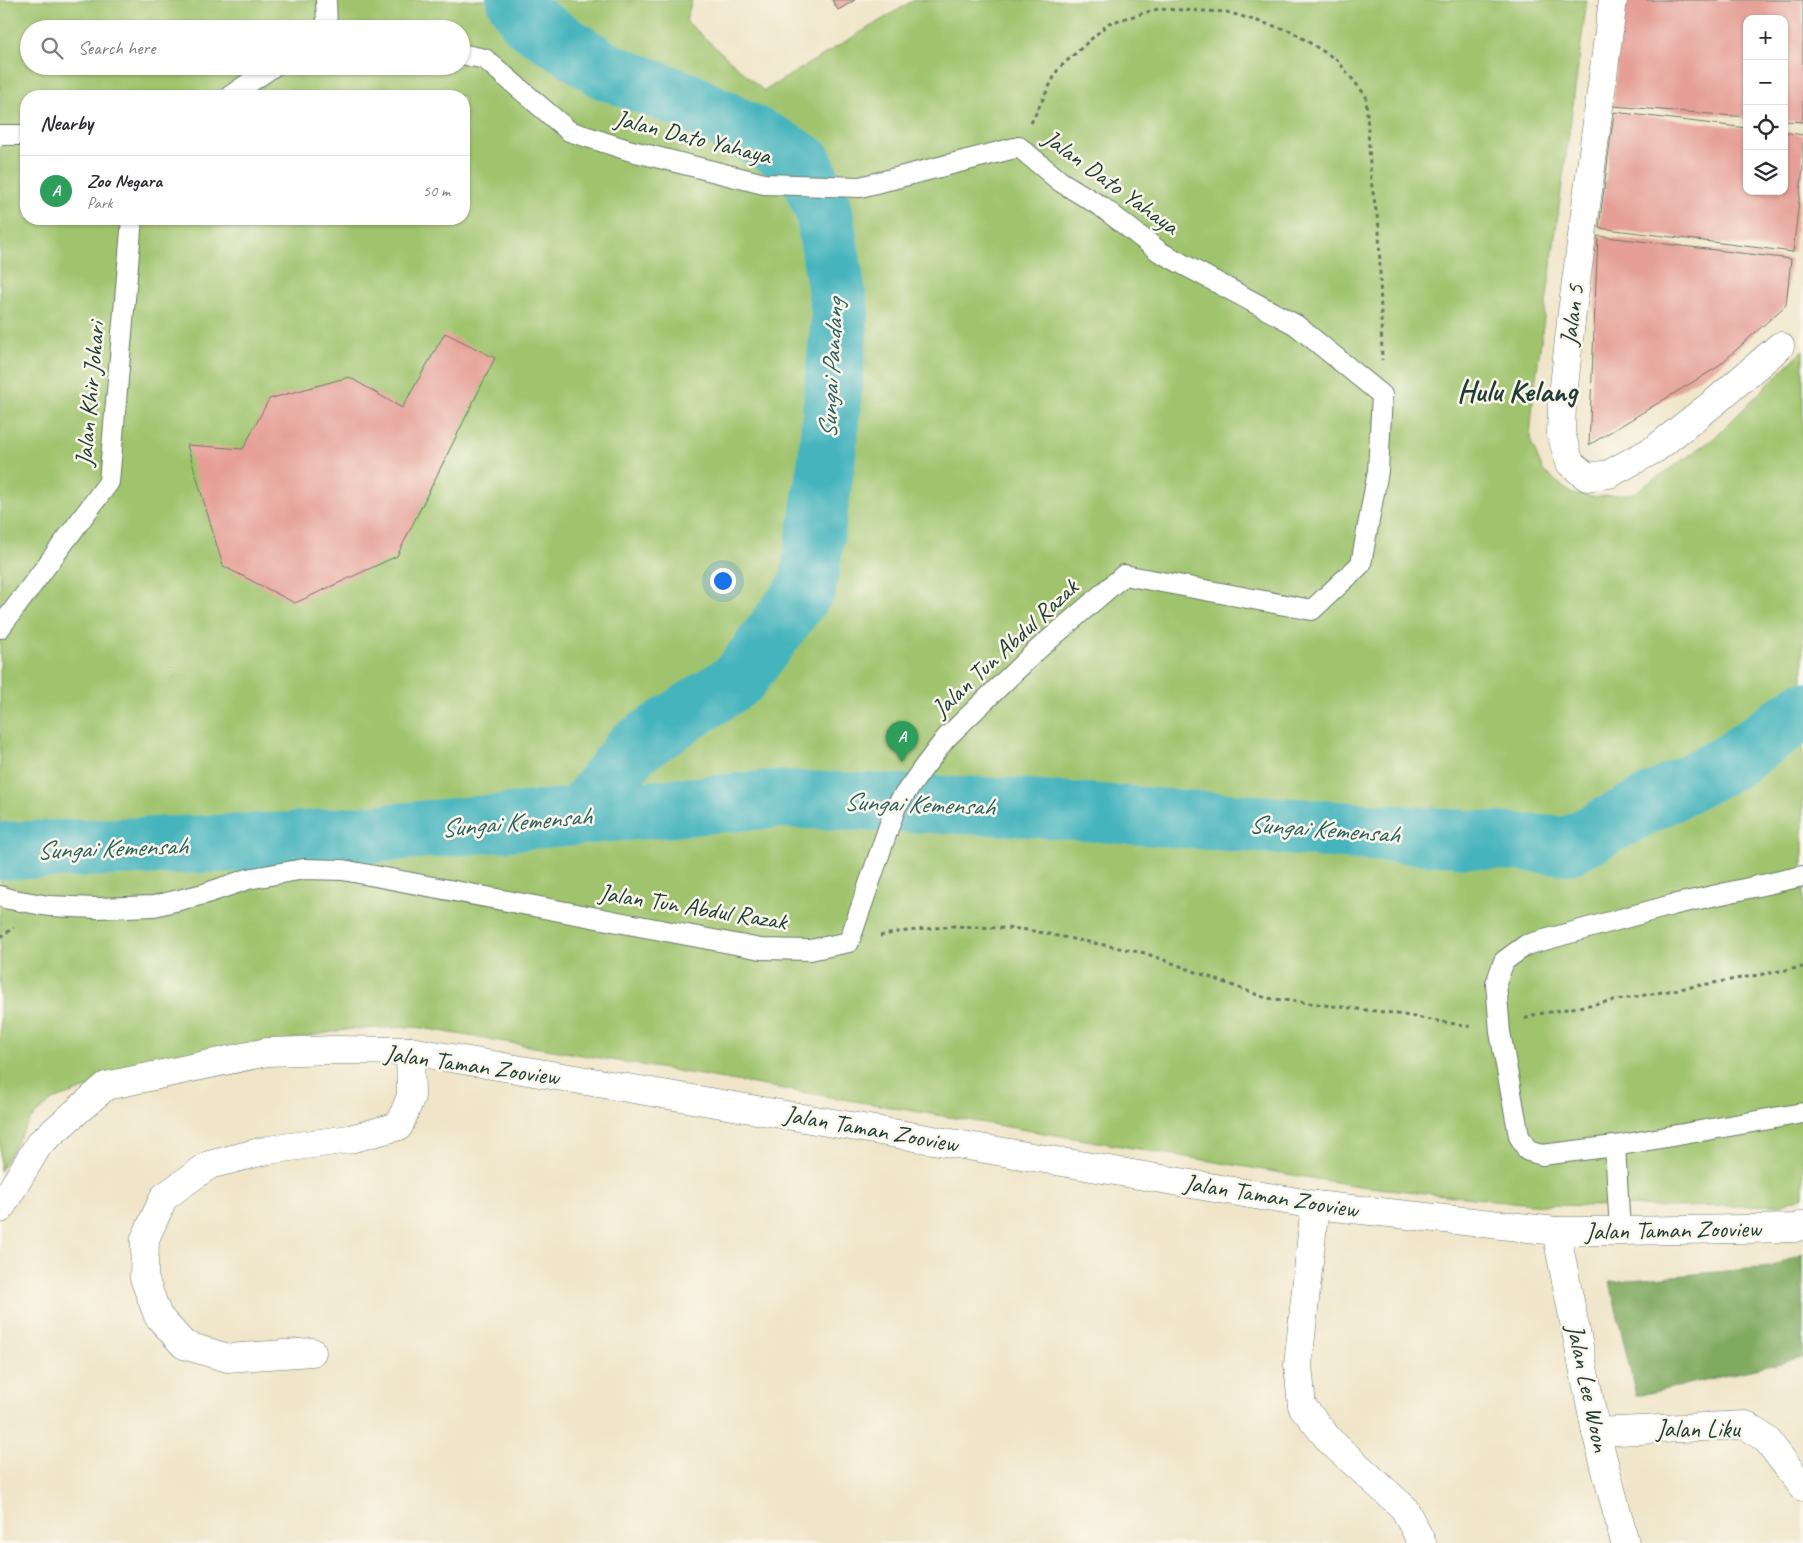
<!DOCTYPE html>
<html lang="en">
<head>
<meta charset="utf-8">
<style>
  body { margin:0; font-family:Caveat,sans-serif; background:#f2f2f3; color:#2b2b33 }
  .controls { position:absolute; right:15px; top:15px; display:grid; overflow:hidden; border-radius:10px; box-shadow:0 1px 4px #0004 }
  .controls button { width:45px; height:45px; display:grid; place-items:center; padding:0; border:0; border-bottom:1px solid #e1e1e2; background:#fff; color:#2b2b33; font:25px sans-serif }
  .you { position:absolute; left:722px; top:580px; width:18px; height:18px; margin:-12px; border:4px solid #fff; border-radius:50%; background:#1a73e8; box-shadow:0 0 0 8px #1a73e833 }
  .badge { display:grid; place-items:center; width:32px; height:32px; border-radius:50%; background:#ea580c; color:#fff; font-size:16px; font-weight:700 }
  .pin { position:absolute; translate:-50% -41px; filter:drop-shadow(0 1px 2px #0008) }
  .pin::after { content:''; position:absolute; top:26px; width:18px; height:15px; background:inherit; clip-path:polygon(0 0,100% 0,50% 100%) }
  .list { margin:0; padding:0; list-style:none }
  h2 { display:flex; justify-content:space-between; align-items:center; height:65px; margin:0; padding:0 20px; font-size:21px }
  h2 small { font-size:16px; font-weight:400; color:#7c7c81 }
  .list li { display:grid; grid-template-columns:32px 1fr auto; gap:15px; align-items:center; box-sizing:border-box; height:70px; padding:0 20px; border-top:1px solid #e1e1e2 }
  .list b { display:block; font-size:19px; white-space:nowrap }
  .list p { margin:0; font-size:16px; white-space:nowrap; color:#7c7c81 }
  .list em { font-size:16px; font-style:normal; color:#7c7c81 }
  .icon { flex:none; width:28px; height:28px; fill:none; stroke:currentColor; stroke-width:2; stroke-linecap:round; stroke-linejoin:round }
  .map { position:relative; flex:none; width:1803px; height:1543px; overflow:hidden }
  .search { position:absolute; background:#fff; box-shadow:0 1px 4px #0004; left:20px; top:20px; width:450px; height:55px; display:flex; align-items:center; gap:12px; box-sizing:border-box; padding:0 18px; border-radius:28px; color:#7c7c81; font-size:19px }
  .panel { position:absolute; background:#fff; box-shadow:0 1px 4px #0004; left:20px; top:90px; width:450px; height:135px; border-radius:20px }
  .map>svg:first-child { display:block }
  .green { fill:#a0c46e; stroke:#608051; fill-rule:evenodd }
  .forest { fill:#80aa61; stroke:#50744a }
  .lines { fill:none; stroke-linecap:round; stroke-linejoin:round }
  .river { stroke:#45b4bd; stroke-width:58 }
  .building { fill:#e59f96 }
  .service-casing { stroke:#687868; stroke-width:22 }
  .minor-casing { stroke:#687868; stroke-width:29 }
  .path { stroke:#687868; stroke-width:3; stroke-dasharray:4 4; stroke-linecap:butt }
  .service { stroke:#fff; stroke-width:20 }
  .minor { stroke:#fff; stroke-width:28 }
  .labels { text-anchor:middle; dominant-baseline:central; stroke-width:5; stroke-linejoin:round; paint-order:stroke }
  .street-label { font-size:25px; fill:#1f3d34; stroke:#fbf7ec }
  .water-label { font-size:26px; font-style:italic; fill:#2a615d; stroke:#fbf7ec }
  .district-label { font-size:30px; font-weight:bold; fill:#1f3d34; stroke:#fbf7ec }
</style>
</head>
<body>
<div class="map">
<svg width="1803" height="1543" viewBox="0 0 1803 1543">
  <rect width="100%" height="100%" fill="#fbf7ec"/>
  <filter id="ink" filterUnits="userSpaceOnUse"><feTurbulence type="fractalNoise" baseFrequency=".02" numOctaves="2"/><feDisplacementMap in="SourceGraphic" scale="10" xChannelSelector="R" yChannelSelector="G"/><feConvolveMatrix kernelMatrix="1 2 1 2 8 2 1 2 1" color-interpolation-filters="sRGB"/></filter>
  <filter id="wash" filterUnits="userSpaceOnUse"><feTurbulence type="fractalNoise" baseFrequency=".0096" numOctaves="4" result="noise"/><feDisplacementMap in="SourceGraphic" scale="20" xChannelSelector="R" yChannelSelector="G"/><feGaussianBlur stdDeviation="1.12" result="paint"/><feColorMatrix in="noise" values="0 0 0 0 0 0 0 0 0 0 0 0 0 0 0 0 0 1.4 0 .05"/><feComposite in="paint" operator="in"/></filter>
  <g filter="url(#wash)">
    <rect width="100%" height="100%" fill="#f0e5c9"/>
    <path class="green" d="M0,0H692L686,21L764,91L914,0H1587L1533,400L1530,439L1543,471L1572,494L1596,497L1634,493L1712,440L1803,350V1196L1780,1205L1675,1207L1541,1205L1358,1186L416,1027L350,1029L242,1048L84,1089L52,1100L29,1121L0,1171ZM29,29H461V66H29ZM26,96H464V219H26Z"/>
    <path class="forest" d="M1803,1254V1358L1636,1396L1610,1282L1770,1267Z"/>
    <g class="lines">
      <g class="river">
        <path d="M515,0L528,21L606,71L687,101L772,144L804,163L824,212L840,313L827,457L808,586L739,679L633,748L580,816"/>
        <path d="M0,851L292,841L774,799L1014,807L1568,846L1732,761L1803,711"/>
      </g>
    </g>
    <g id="blocks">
      <g class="building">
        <path d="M832,0H855L838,10Z"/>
        <path d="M1622,0H1803V122L1784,121V19H1747V117L1613,106Z"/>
        <path d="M1614,112L1747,128V191H1784V132L1803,135V168L1793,252L1599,228Z"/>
        <path d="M1598,236L1791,259L1786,305L1716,368L1589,445Z"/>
        <path d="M445,333L495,358L397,556L295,603L223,566L187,445L243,449L269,399L349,377L402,408Z"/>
      </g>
    </g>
  </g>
  <g filter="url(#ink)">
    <use href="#blocks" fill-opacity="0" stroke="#687868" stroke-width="1"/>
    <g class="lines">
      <g class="service-casing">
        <g id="service">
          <path d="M326,0L327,27"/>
          <path d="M230,96L274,66"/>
          <path d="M0,135H26"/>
          <path d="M0,628L109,482L132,219"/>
          <path d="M1803,876L1672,905L1526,945L1504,961L1496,983L1500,1032L1519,1136L1528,1151L1542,1155L1615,1146L1803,1113"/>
          <path d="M0,896L9,899L49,906L97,908L154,906L204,894L248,879L304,869L343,870L761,949L810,950L849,942L896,806L924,767L946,738L1035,652L1124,575L1312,610L1361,564L1378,471L1382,395L1296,325L1160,252L1102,207L1061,182L1019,147L860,187L764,184L628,150L569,131L485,59L461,54"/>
          <path d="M1615,1146L1620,1231"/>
        </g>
      </g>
      <g class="minor-casing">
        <g id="minor">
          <path d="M1613,0L1572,312L1562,405L1561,434L1570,463L1587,477L1609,474L1655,449L1716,401L1780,346"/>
          <path d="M1315,1205L1298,1365L1302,1406L1330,1441L1404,1508L1422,1543"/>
          <path d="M0,1209L39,1144L106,1086L267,1052L334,1050L410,1051L1315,1205L1556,1231H1620L1795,1228L1803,1225"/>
          <path d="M1556,1231L1596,1432L1625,1543"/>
          <path d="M312,1352L228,1358L184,1345L158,1316L144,1278L145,1239L164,1197L209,1165L268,1150L350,1139L399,1126L411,1096L410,1051"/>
          <path d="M1596,1432L1746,1425L1767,1440L1803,1487"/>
        </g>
      </g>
      <g class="path">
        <path d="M1031,123L1058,69L1109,23L1158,9L1227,12L1291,31L1337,60L1366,96L1371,181L1379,227L1382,360"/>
        <path d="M880,936L898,932L954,926L1022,929L1145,953L1266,998L1392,1013L1472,1027"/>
        <path d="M0,937L14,928"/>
        <path d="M1525,1019L1533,1015L1803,967"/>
      </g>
      <use href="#service" class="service"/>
      <use href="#minor" class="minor"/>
    </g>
  </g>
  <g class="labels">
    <g class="street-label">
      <text transform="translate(693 137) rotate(14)">Jalan Dato Yahaya</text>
      <text transform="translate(1111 182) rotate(36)">Jalan Dato Yahaya</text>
      <text transform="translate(1572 315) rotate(-83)">Jalan 5</text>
      <text transform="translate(90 394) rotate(-85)">Jalan Khir Johari</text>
      <text transform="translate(1005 648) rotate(-43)">Jalan Tun Abdul Razak</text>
      <text transform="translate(693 907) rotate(9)">Jalan Tun Abdul Razak</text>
      <text transform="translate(472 1065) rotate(8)">Jalan Taman Zooview</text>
      <text transform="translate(871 1129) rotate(10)">Jalan Taman Zooview</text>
      <text transform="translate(1271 1196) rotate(9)">Jalan Taman Zooview</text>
      <text transform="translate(1673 1230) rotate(-1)">Jalan Taman Zooview</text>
      <text transform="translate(1588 1388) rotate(78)">Jalan Lee Woon</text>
      <text x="1698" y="1429">Jalan Liku</text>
    </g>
    <g class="water-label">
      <text transform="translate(831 369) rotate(-87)">Sungai Pandang</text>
      <text transform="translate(919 804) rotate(2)">Sungai Kemensah</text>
      <text transform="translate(516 822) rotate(-5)">Sungai Kemensah</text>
      <text transform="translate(1324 829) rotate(4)">Sungai Kemensah</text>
      <text transform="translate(112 848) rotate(-2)">Sungai Kemensah</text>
    </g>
    <g class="district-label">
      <text x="1517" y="391">Hulu Kelang</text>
    </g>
  </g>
</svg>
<div class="controls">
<button>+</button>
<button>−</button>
<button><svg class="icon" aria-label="locate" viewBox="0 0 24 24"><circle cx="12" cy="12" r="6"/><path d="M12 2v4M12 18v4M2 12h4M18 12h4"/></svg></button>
<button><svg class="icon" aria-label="layers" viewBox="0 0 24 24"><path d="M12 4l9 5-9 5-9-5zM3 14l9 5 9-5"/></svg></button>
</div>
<div class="you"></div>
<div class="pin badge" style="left:902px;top:762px;background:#2e9e5b">A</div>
<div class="search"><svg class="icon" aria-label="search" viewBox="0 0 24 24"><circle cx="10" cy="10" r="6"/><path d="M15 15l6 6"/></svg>Search here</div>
<section class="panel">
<h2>Nearby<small></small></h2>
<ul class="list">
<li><span class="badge" style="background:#2e9e5b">A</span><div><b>Zoo Negara</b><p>Park</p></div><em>50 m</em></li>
</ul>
</section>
</div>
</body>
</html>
